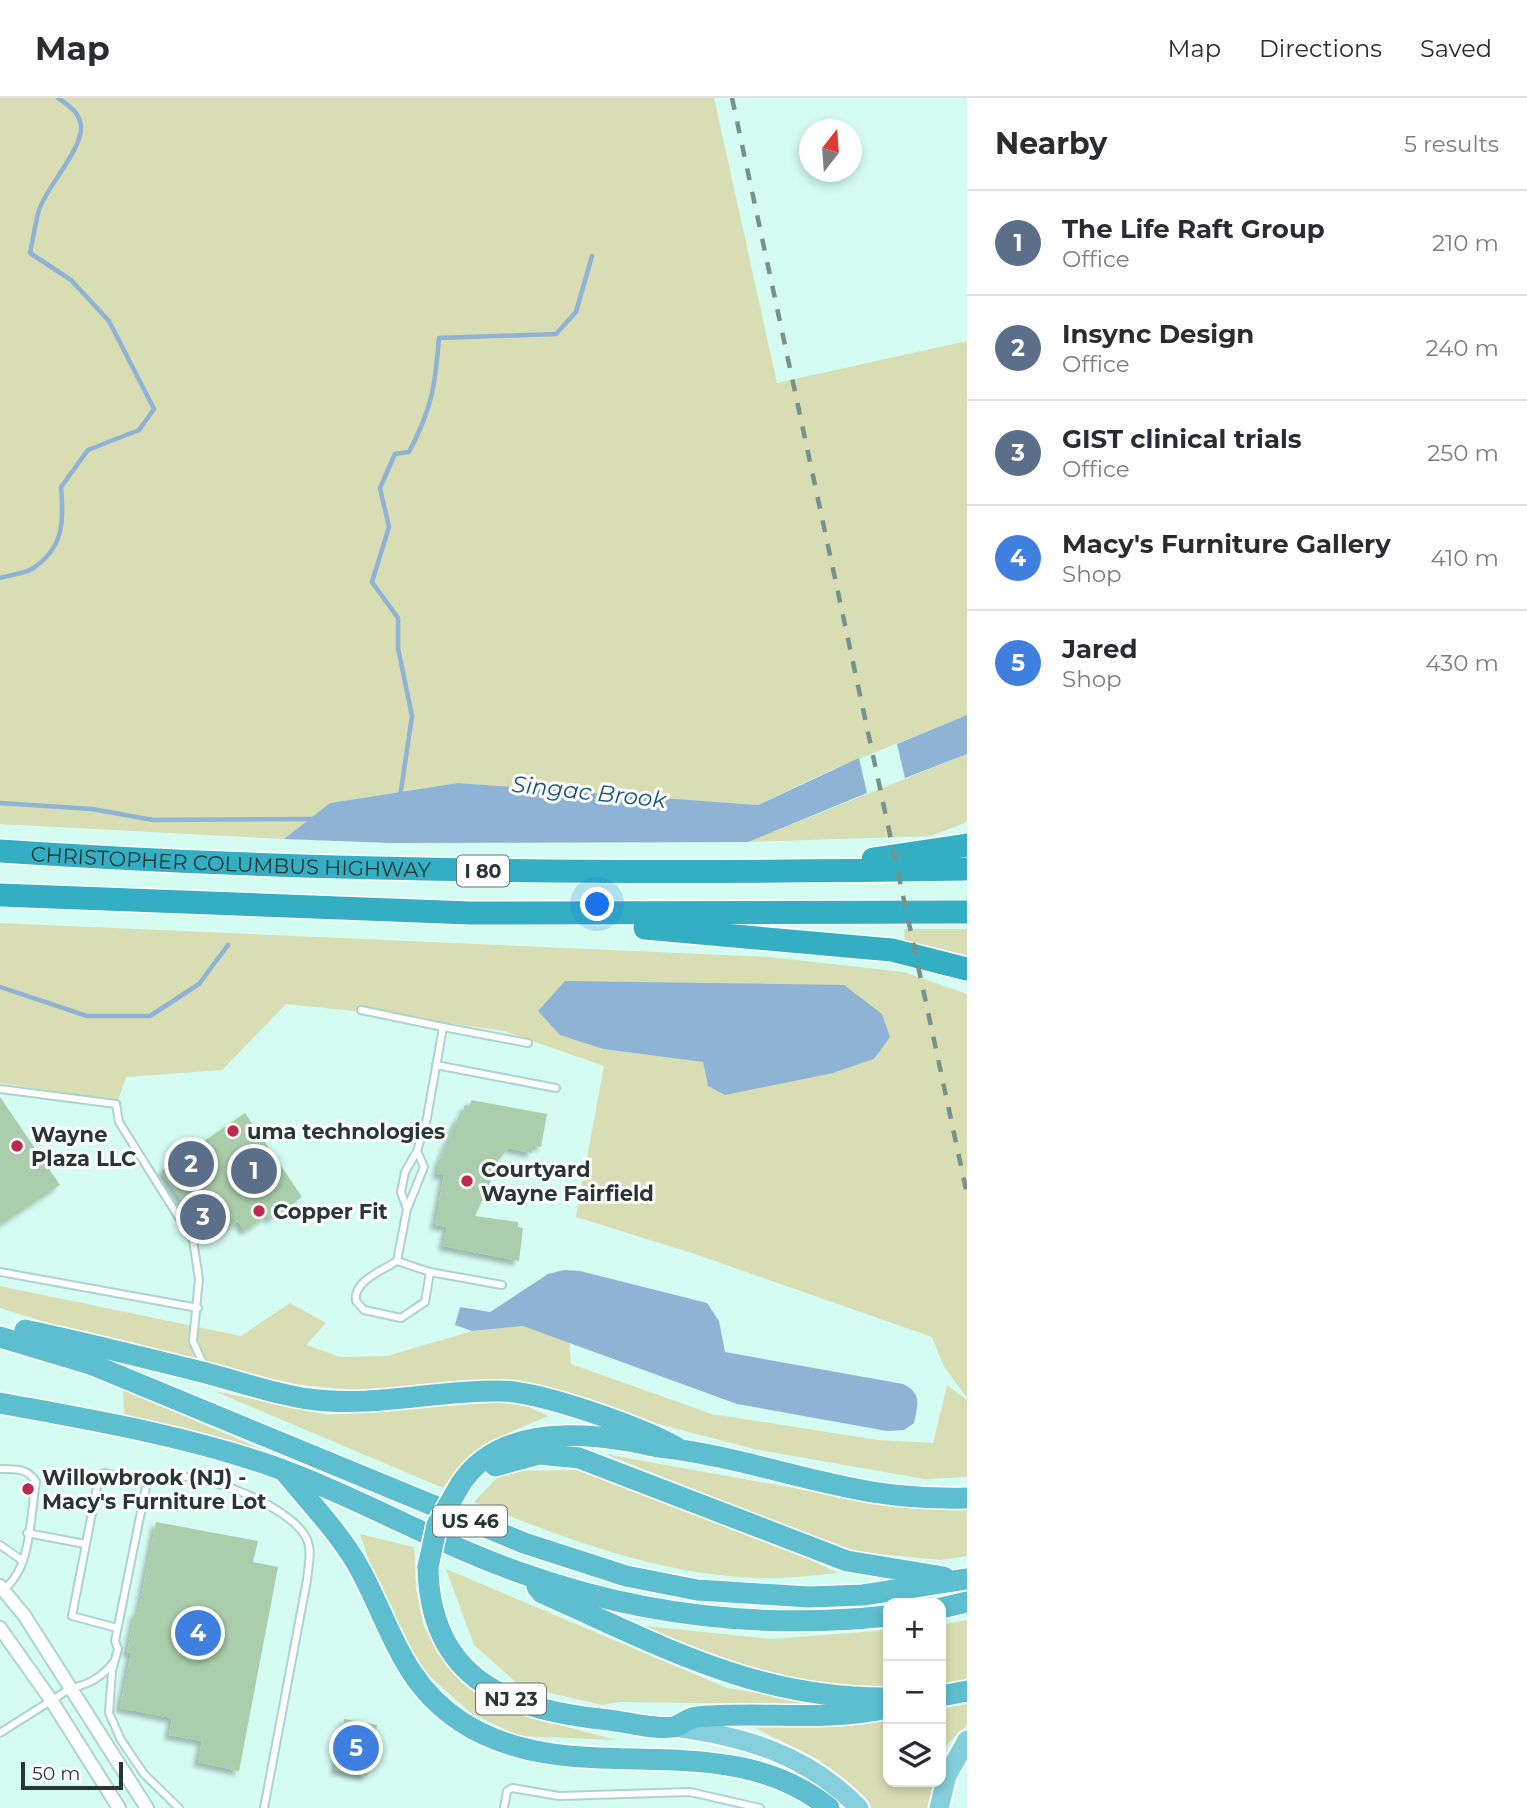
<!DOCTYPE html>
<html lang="en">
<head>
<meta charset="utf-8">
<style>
  body { margin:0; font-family:Montserrat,sans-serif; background:#f7f7f7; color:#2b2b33 }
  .controls { position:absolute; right:21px; bottom:21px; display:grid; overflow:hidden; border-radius:14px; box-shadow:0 4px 10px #0003 }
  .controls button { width:63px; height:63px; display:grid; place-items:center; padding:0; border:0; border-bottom:2px solid #e1e1e2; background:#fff; color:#2b2b33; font:35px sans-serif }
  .compass { position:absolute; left:799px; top:21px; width:63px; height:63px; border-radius:50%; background:#fff; box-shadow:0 4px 10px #0003; rotate:17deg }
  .scale { position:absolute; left:21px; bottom:18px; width:102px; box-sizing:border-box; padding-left:7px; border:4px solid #273733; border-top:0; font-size:19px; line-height:24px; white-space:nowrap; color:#273733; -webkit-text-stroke:5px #fff; paint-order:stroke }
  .you { position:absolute; left:598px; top:807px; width:24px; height:24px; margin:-18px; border:5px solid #fff; border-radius:50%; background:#1a73e8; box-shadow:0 0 0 10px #1a73e833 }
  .badge { display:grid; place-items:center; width:46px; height:46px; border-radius:50%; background:#d93025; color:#fff; font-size:23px; font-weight:700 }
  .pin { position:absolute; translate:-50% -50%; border:4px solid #fff; box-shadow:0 2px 7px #0006 }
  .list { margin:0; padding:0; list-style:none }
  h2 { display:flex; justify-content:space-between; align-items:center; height:91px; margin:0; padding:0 28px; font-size:30px }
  h2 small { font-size:23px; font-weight:400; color:#7c7c81 }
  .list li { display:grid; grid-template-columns:46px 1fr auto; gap:21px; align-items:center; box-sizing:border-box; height:105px; padding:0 28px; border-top:2px solid #e1e1e2 }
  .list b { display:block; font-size:26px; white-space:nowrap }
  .list p { margin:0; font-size:23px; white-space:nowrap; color:#7c7c81 }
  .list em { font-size:23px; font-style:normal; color:#7c7c81 }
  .icon { flex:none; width:38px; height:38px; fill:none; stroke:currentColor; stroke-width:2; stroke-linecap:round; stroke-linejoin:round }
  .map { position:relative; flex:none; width:967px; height:1710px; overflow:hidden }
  header { display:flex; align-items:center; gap:42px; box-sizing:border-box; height:98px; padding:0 35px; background:#fff; border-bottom:2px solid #e1e1e2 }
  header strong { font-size:33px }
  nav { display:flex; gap:38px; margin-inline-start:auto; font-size:24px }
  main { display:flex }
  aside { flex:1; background:#fff }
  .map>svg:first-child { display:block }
  .green { fill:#d9ddb3; fill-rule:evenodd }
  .water { fill:#8eb3d4 }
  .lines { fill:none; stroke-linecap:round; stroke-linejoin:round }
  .stream { stroke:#8eb3d4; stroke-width:4.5 }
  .building { fill:#aaceab; filter:url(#shadow) }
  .service-casing { stroke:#add4ca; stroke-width:10 }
  .minor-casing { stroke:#add4ca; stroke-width:16 }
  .primary-casing { stroke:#fff; stroke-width:23 }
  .trunk-casing { stroke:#fff; stroke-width:24 }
  .motorway-casing { stroke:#fff; stroke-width:26 }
  .service { stroke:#fff; stroke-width:6 }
  .minor { stroke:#fff; stroke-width:12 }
  .primary { stroke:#85cedb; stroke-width:19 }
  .trunk { stroke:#5cbecf; stroke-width:21 }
  .motorway { stroke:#34aec3; stroke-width:23 }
  .rail { stroke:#77928b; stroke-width:4.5; stroke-dasharray:12 12; stroke-linecap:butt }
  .trunk-bridge-casing { stroke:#fff; stroke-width:24; stroke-linecap:butt }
  .trunk-bridge { stroke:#5cbecf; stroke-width:21 }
  .poi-dot { fill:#bb2b4f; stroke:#fff; stroke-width:2.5 }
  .labels { text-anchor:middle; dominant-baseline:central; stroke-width:6; stroke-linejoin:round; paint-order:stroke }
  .shield { fill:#fff; stroke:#687370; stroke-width:2 }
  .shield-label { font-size:19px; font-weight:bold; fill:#273733 }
  .street-label { font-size:21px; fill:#273733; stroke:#fff }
  .poi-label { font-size:21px; font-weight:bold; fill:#273733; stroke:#fff; text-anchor:start }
  .water-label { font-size:23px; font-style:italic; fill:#1a547f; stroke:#fff }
</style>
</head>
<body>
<header>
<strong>Map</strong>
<nav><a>Map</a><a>Directions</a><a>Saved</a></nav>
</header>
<main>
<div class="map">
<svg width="967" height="1710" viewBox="0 0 967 1710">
  <defs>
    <filter id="shadow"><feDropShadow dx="-4.5" dy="4.5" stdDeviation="2" flood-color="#0004"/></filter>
  </defs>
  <rect width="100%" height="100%" fill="#d4fcf2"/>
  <g class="green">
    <path d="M0,0H714L777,285L967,243V617L829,673L758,707L458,685L330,705L284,741L0,726Z"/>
    <path d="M967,656V724L931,738L748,744Z"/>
    <path d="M0,825L769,859L904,874L967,896V1300L943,1267L932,1239L695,1156L576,1119L604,968L504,933L393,917L286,906L222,972L126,979L118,1003L0,985ZM561,937L890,939L874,961L833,975L708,988L703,964L603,951Z"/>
    <path d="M904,831H967V861L905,845Z"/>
    <path d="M0,1188L241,1238L290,1205L326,1225L306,1247L340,1259L387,1258L472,1233L523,1228L569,1244L571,1266L712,1316L878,1342L933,1345L947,1287L967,1302V1379L925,1381L754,1351L628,1318L573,1297L517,1285L370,1294L292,1286L132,1251L0,1210Z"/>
    <path d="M123,1292L261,1351L124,1316Z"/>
    <path d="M214,1293L328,1317L517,1303L548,1318C496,1340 480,1346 443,1390Z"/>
    <path d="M605,1356L882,1406L925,1410L967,1408V1458L941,1462L849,1453Z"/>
    <path d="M582,1372L788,1451L838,1475C813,1477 788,1481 763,1480C661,1478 567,1441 474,1404L503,1373Z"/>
    <path d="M360,1436L414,1449L416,1491L424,1529L462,1585L525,1618L616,1642L519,1638L471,1615L417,1567L380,1496Z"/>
    <path d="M446,1471L727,1590L835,1607L621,1604L602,1607L520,1588L474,1547Z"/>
    <path d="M967,1522V1583L941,1588V1527Z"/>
    <path d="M645,1528L772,1541L888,1532V1592L833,1593L739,1570Z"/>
    <path d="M967,1606V1628L948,1645L941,1666V1611Z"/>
    <path d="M888,1619V1684H934L930,1710H871L819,1662L755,1630Z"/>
  </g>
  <g class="water">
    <path d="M967,617V656L905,680L897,646Z"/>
    <path d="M859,660L867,695L748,744L392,745L284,741L330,705L458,685L758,707Z"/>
    <path d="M565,883L844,887L882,916L890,939L874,961L833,975L725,997L708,988L703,964L603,951L560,937L538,913Z"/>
    <path d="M564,1172L580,1173L707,1205L719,1223L725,1254L903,1286C922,1295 918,1306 914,1325L904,1332L887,1333L737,1306L523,1228L472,1233L455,1227L460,1209L490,1214L548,1176Z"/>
  </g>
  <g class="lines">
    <g class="stream">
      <path d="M0,480C9,477 23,476 32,471C64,450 64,424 61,389L88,352L139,332L154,311L109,223L71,182L30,155C33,141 35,126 39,112C47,88 82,52 81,29C80,14 68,7 58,0"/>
      <path d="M400,699L412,618L398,550V520L372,484L389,429L380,390L395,356L409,354C432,310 435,289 439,240L556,236L576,214L592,158"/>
      <path d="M0,705L92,711L153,722L313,721"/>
      <path d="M0,889L87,918H150L199,886L228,847"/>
    </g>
  </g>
  <g class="building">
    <path d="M0,999L60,1087L0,1127Z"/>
    <path d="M471,1002L547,1016L541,1049L533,1048L532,1055L508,1050L492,1071L490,1086L475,1118L518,1124V1129L523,1130L519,1163L443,1148L447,1129L435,1127L444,1077H437L439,1064L458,1019H461L465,1007L470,1008Z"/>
    <path d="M245,1015L302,1099L270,1121L267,1118L245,1133L238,1123L222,1134L212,1118L201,1125L191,1116L161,1073Z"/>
    <path d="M156,1424L258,1443L253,1464L278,1469L239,1673L198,1664L202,1643L169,1637L172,1620L120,1610L131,1555L127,1554L135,1514L138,1515Z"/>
    <path d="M344,1621L377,1627L367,1678L335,1672Z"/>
  </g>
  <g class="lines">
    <g class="service-casing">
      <g id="service">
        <path d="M361,912L443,929L427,1020L417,1053L405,1074L401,1094L407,1111L397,1163C382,1173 353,1183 356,1203L364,1212L401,1220L425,1204L430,1174L502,1187"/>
        <path d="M443,929L528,945"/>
        <path d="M436,967L556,990"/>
        <path d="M0,991L116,1006L119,1024L193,1142L199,1181L193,1243L204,1268"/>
        <path d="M407,1111L424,1069L417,1053"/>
        <path d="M397,1163L430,1174"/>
        <path d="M0,1174L198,1210"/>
        <path d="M0,1371C15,1371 28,1370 36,1384C30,1417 32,1470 4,1491"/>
        <path d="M27,1435L85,1446"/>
        <path d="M0,1447L23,1463"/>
        <path d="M117,1530L72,1518L99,1379L104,1375L147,1384"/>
        <path d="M0,1635L71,1590C88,1587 102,1579 113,1565"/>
        <path d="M179,1710L144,1676L121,1642L109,1615L112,1573L118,1551L115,1543L147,1384C181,1362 296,1407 308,1444C312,1455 308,1470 307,1482L264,1710"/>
        <path d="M504,1710L507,1693L512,1690L559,1698L690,1694L760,1710"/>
      </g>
    </g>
    <g class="minor-casing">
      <g id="minor">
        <path d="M0,1488L24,1517L147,1710"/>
        <path d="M0,1530L51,1602L119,1710"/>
      </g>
    </g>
    <g class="primary-casing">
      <g id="primary">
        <path d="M673,1629C744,1638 808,1657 859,1710"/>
        <path d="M939,1710L947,1678L967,1642"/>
      </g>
    </g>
    <g class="trunk-casing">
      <g id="trunk">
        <path d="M25,1232C86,1245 146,1260 206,1275C240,1284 274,1296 309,1301C374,1310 435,1292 500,1293C540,1293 640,1329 676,1349"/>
        <path d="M0,1239L93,1267L524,1445L626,1478L697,1492L809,1499L863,1497L967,1481"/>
        <path d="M0,1305C91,1322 182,1337 269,1367C357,1398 439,1447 527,1477C644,1518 765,1531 888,1518"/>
        <path d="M495,1368L539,1356L579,1360L847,1463L944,1479"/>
        <path d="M285,1374C309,1404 337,1432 357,1466C390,1524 399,1582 460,1623C571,1697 721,1622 829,1710"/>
        <path d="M460,1387C495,1332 570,1333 628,1343C639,1344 649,1348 659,1349C722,1356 784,1376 846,1389C886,1398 926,1401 967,1400"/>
        <path d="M428,1469C430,1584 511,1612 609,1622C626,1624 657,1632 673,1629C681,1628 688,1619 697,1619C761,1613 824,1624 888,1610"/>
        <path d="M537,1489L542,1495C660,1547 755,1601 888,1600"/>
        <path d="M941,1510L967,1504"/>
        <path d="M941,1598L967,1593"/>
      </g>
    </g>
    <g class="motorway-casing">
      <g id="motorway">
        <path id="s1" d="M0,753C322,775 644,776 967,771"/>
        <path d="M873,761L967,747"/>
        <path d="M0,797L470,815L967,814"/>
        <path d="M645,830L892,852L967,871"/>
      </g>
    </g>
    <use href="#service" class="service"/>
    <use href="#minor" class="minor"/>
    <use href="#primary" class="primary"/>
    <use href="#trunk" class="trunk"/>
    <use href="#motorway" class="motorway"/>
    <path class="rail" d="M732,0L967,1096"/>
    <g class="trunk-bridge-casing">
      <path id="trunk-bridge" d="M428,1469L437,1427L460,1387"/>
    </g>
    <use href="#trunk-bridge" class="trunk-bridge"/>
  </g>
  <g class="poi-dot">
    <circle cx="233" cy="1033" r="7"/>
    <circle cx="17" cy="1048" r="7"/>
    <circle cx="467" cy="1083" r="7"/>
    <circle cx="259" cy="1113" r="7"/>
    <circle cx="28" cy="1391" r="7"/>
  </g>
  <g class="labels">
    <g class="shield">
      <rect x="457" y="757.5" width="52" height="31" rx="5"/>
      <rect x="433" y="1407.5" width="74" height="31" rx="5"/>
      <rect x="476" y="1585.5" width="70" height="31" rx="5"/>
    </g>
    <g class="shield-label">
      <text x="483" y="773">I 80</text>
      <text x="470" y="1423">US 46</text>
      <text x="511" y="1601">NJ 23</text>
    </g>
    <g class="street-label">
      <text stroke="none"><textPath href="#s1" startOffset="231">CHRISTOPHER COLUMBUS HIGHWAY</textPath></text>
    </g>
    <g class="poi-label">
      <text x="247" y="1033">uma technologies</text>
      <text x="31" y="1036">Wayne<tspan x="31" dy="24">Plaza LLC</tspan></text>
      <text x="481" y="1071">Courtyard<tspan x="481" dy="24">Wayne Fairfield</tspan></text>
      <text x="273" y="1113">Copper Fit</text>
      <text x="42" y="1379">Willowbrook (NJ) -<tspan x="42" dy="24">Macy's Furniture Lot</tspan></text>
    </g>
    <g class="water-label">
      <text transform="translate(589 694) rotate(6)">Singac Brook</text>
    </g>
  </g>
</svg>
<div class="controls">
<button>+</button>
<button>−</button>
<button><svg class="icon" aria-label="layers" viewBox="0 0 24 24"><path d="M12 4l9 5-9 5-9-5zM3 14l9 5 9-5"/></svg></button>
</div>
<svg class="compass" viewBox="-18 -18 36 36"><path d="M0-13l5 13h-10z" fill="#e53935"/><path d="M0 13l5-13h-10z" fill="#7c7c81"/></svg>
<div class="scale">50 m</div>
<div class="you"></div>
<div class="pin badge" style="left:254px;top:1073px;background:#5c6f8a">1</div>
<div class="pin badge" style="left:191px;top:1066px;background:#5c6f8a">2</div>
<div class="pin badge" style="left:203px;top:1119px;background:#5c6f8a">3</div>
<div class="pin badge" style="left:198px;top:1535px;background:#3f7fe0">4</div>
<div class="pin badge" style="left:356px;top:1650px;background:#3f7fe0">5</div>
</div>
<aside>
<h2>Nearby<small>5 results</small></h2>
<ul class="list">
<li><span class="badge" style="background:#5c6f8a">1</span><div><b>The Life Raft Group</b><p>Office</p></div><em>210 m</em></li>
<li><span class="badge" style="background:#5c6f8a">2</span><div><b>Insync Design</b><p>Office</p></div><em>240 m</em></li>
<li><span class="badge" style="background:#5c6f8a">3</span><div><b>GIST clinical trials</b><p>Office</p></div><em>250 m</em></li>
<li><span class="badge" style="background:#3f7fe0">4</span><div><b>Macy's Furniture Gallery</b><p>Shop</p></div><em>410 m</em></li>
<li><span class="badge" style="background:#3f7fe0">5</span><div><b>Jared</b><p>Shop</p></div><em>430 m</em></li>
</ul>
</aside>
</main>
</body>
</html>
